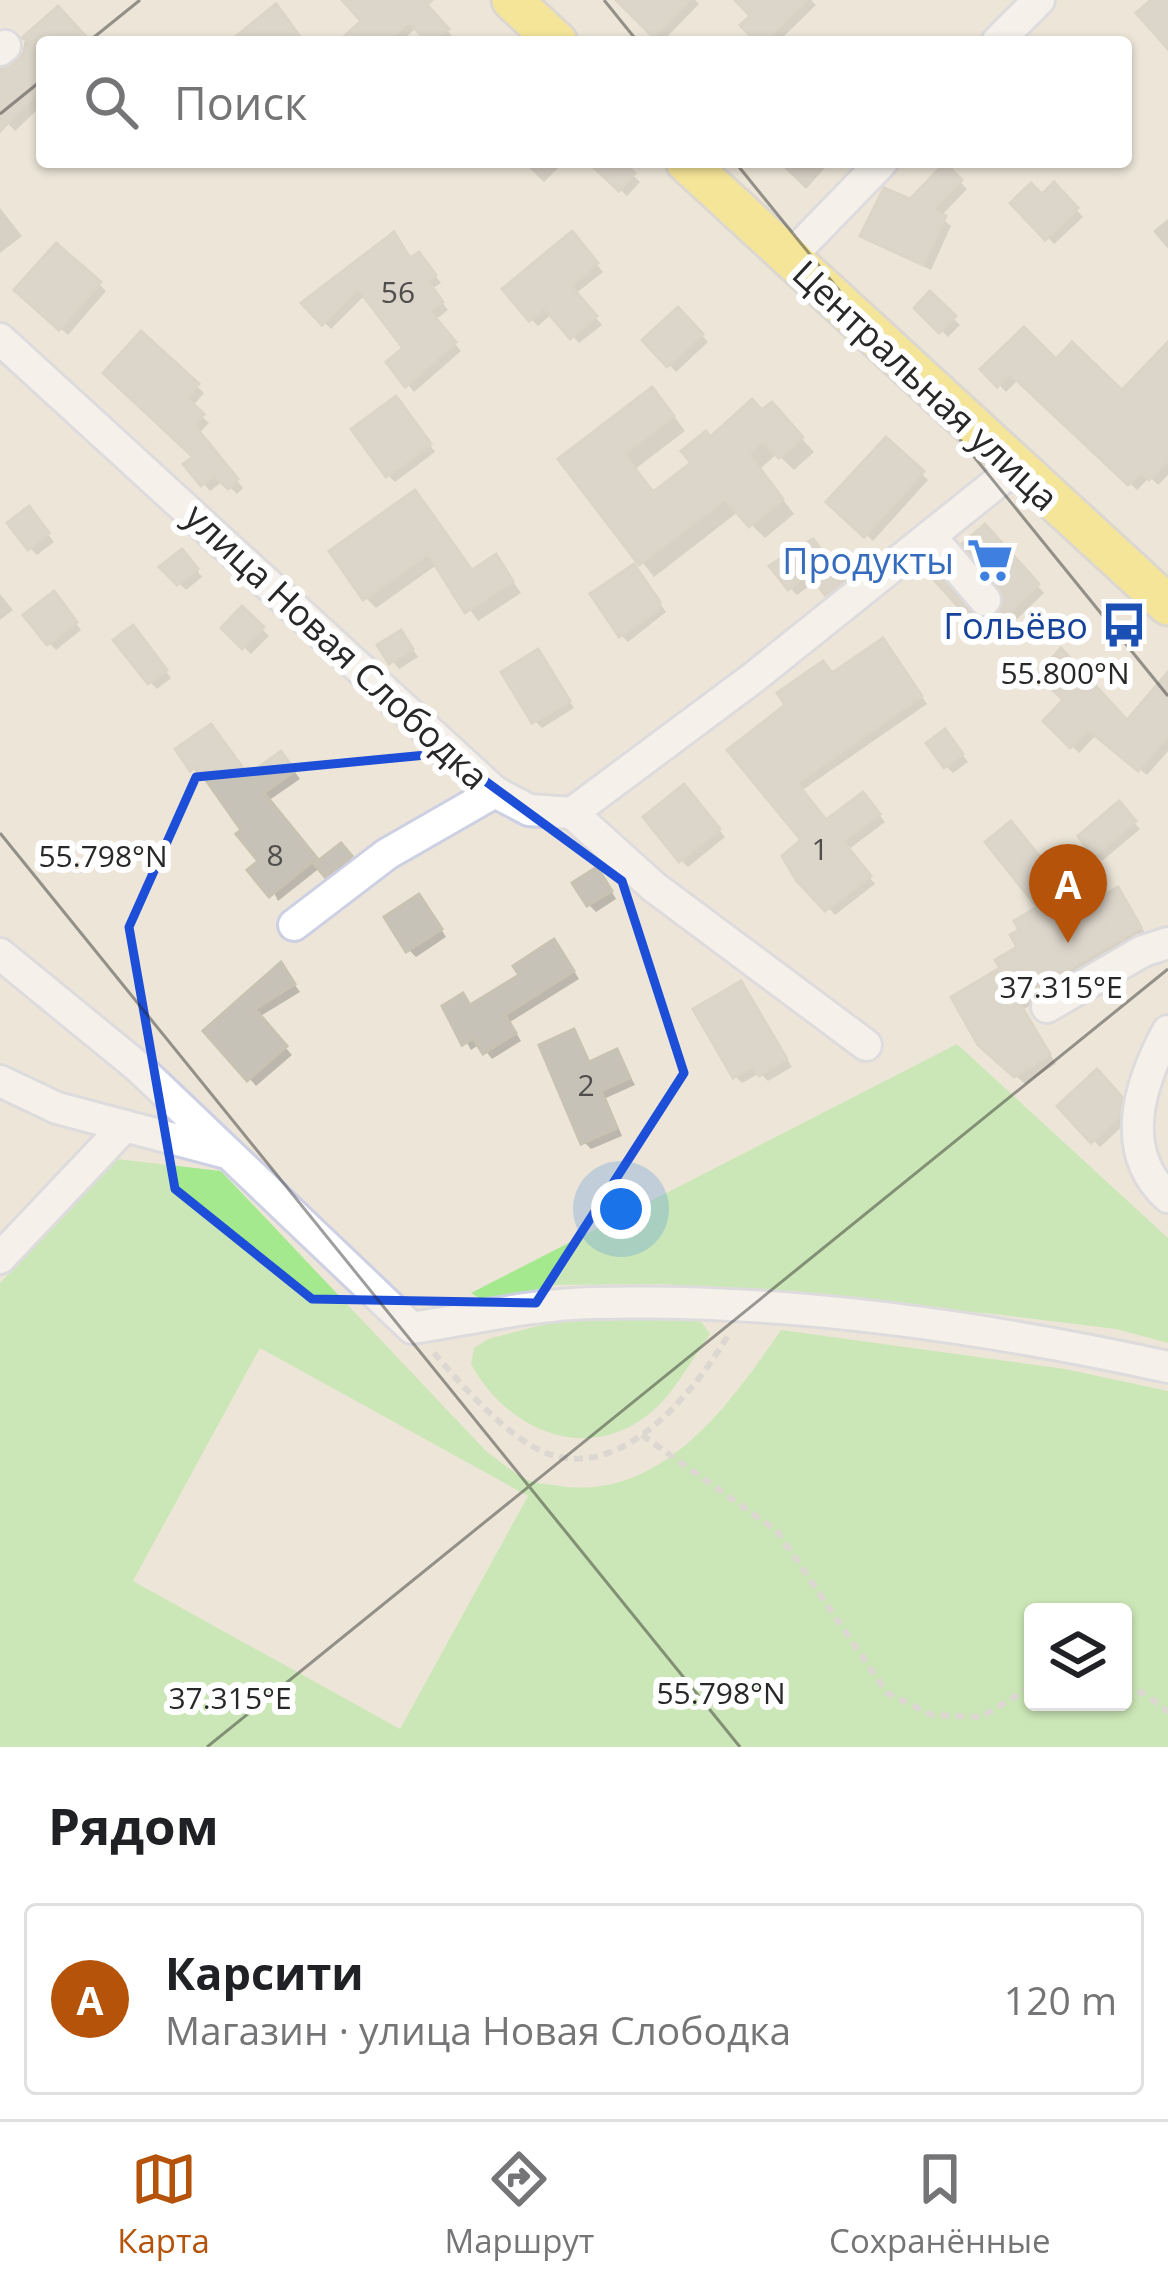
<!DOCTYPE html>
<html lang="ru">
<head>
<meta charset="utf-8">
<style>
  body { margin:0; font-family:"Open Sans",sans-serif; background:#f6f6f6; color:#202124 }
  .controls { position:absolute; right:36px; bottom:36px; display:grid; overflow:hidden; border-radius:12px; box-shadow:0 3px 9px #0004 }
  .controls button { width:108px; height:108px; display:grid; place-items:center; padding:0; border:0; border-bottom:3px solid #e0e0e0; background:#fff; color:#202124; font:60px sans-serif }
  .you { position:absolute; left:621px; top:1209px; width:42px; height:42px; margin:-30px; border:9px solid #fff; border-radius:50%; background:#1a73e8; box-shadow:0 0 0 18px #1a73e833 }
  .badge { display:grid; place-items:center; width:78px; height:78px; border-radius:50%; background:#b45309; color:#fff; font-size:39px; font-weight:700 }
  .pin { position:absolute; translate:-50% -99px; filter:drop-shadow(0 3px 6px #0008) }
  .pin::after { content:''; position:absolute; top:63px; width:42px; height:36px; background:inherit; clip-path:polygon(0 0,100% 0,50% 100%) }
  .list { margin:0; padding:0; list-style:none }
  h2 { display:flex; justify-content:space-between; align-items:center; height:156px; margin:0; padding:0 48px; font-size:51px }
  h2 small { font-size:39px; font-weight:400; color:#757577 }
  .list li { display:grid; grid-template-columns:78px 1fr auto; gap:36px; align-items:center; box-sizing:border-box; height:192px; margin:0 24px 24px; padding:0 24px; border:3px solid #e0e0e0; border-radius:12px }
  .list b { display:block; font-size:45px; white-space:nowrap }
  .list p { margin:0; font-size:39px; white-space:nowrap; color:#757577 }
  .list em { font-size:39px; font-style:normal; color:#757577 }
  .icon { flex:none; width:66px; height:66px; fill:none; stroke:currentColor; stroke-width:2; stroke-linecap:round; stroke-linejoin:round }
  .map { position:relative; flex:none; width:1168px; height:1747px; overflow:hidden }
  .search { position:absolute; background:#fff; box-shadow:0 3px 9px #0004; left:36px; right:36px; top:36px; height:132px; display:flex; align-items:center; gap:30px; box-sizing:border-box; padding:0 42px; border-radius:12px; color:#757577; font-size:45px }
  .sheet { height:372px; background:#fff }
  nav { display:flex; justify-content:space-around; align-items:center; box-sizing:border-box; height:168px; border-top:3px solid #e0e0e0; background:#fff; font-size:33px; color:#757577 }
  nav a { display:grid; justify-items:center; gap:6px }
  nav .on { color:#b45309 }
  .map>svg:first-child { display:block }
  .green { fill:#a5e98e; fill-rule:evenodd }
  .shadow { fill:#0003 }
  .building { fill:#c7c2b8; stroke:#c7c2b1; stroke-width:3 }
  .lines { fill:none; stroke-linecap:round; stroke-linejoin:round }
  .minor-casing { stroke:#cdcfe3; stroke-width:36 }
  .major-casing { stroke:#c7c7c7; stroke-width:45 }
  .path { stroke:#c7c7c7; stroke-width:6; stroke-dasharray:9 6; stroke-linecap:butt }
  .minor { stroke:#fff; stroke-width:30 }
  .major { stroke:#ffe54a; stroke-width:39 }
  .marked { fill:none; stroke:#1d4ed8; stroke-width:9; stroke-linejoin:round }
  .ticks { fill:none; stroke:#282828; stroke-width:3; stroke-opacity:0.45 }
  .labels { text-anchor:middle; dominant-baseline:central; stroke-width:12; stroke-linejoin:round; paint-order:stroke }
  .number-label { font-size:30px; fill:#504e4c }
  .street-label { font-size:36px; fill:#282828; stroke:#fff }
  .shop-label { font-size:36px; fill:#366cbe; stroke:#fff; text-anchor:end }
  .transit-label { font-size:36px; fill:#164399; stroke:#fff; text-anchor:end }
  .ticks-label { font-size:30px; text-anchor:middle; fill:#282828; stroke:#fff; stroke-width:12; stroke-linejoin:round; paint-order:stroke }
</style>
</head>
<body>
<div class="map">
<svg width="1168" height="1747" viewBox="0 0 1168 1747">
  <rect width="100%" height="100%" fill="#ece5d8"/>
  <g class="green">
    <path d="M957,1044L1168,1238V1343L1116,1329L994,1314L664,1284L553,1285L488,1303L471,1293Z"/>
    <path d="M117,1159L221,1171L486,1451C498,1460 511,1471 524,1478C534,1484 548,1484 560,1486C662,1501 730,1404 781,1330L1065,1369L1168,1391V1747H0V1283ZM260,1348L528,1496L400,1729L133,1581ZM1033,1612H1123V1702H1033Z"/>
    <path d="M561,1320H700L710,1334C695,1355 680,1382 662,1402C599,1468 511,1437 471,1364L474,1348L488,1339Z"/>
  </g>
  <g class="shadow">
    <path d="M346,0L423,5L453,37L431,42L417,27L401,42H343L365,21Z"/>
    <path d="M620,0H695L699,4L662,42Z"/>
    <path d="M742,0H811L816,5L778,42H761L755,16Z"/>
    <path d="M58,11L87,42H42V105L15,131L0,115V69L20,64L25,40Z"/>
    <path d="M523,162H564L544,182Z"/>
    <path d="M591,162H619L640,182L627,196Z"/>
    <path d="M778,162H830L806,189Z"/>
    <path d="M945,167L967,189L940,217L951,226L931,270L864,235L910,203Z"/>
    <path d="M1054,186L1083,217L1054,244L1014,203L1042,198Z"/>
    <path d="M0,208L22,236L0,253Z"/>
    <path d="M1168,219V249L1153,231Z"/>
    <path d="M578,242L603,272L575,294L602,325L579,343L553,313L538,326L531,319Z"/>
    <path d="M412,261L425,263L441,283L432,289L448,310L435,320L461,351L414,392L390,362L407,349L366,294L331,329L305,303Z"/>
    <path d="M99,284L106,291L68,335L18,290Z"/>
    <path d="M930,295L960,325L948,337L918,308Z"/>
    <path d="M678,311L708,342L676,372L646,340Z"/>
    <path d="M141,335L204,393L192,407L209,423L199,433L243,488L237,494L223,481L210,491L188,465L197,457Z"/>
    <path d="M1056,364L1122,394L1168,398V475L1158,485L1150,477L1137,490L1019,379L1006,392L984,369Z"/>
    <path d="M665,404L685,431L635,469L655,494L695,464L711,440L785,420L814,452L794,470L777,454L760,469L794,514L765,538L738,512L654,577L562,460Z"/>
    <path d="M403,407L435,452L395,482L388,475Z"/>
    <path d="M886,441L928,480L873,541L831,502Z"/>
    <path d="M415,494L473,573L496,558L521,593L478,621L438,564L376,608L366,598Z"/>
    <path d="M35,517L54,542L37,555L30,548Z"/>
    <path d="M985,528L1044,593L994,641L933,574L977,621L1000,617L1007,606Z"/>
    <path d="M820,549L849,588L834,600L817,580L797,595L790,588Z"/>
    <path d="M189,560L202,577L186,590L163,568Z"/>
    <path d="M641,575L666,612L628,642L621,635Z"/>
    <path d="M0,594L13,610L0,620Z"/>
    <path d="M60,602L81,630L56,650L49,643Z"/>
    <path d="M242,610L269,636L251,654L225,628Z"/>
    <path d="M139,636L171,678L157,689L150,682Z"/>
    <path d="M407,640L418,657L399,669L381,646Z"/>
    <path d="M889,649L927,704L801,791L827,823L870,803L885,822L848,850L875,884L835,915L823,902L806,841L731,750L833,675Z"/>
    <path d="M538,653L574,708L542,728L535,721Z"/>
    <path d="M1058,674L1127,724L1168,691V751L1147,775L1097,734L1079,753L1047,721L1067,700Z"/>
    <path d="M952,740L968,762L953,773L946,766Z"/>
    <path d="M179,750L249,778L287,761L300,779L268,801L319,864L347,854L356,865L334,882L321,867L278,901L245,831L204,772L199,776Z"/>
    <path d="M690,795L725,837L688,867L681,860Z"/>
    <path d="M1118,805L1140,829L1102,861L1095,855Z"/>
    <path d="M1019,834L1057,881L1076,916L1118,891L1147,936L1024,1009L1056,1064L1025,1084L990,1053L1004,969L1042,908Z"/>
    <path d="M604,878L616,899L596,912L589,905Z"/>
    <path d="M426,905L446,937L416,957L409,950Z"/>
    <path d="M561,950L579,979L510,1022L521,1041L492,1059L480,1044L471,1050L446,1007L463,997L472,1008Z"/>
    <path d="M281,966L300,992L259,1017L292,1055L256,1086L208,1031Z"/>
    <path d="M741,985L792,1067L768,1081L760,1073L742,1083L735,1076Z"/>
    <path d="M574,1033L591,1064L617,1053L635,1085L606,1098L622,1136L591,1149L584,1142Z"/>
    <path d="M1097,1074L1128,1107L1125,1124L1100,1147L1061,1106Z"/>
  </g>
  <g class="building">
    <path d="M342,0H432L427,5L449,29L427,42L409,22L387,42H338L361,21Z"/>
    <path d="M616,0H690L653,37Z"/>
    <path d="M735,0H807L764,42H756L740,25L750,16Z"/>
    <path d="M1151,0H1168V49L1136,13Z"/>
    <path d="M276,4L304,42H229Z"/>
    <path d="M58,6L91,42H42V88L0,131V69L18,60L32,42L22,38Z"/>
    <path d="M588,162H623L635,173L619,191Z"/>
    <path d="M945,163L962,180L933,210L946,216L923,265L860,236L884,188L910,199Z"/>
    <path d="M1054,182L1078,208L1045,240L1010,203L1031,183L1042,194Z"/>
    <path d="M572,231L598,263L571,286L597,316L570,339L544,308L529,321L502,289Z"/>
    <path d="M394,232L410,258L419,252L436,275L428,281L443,302L430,311L456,342L405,387L386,362L403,348L358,289L322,325L301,303Z"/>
    <path d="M56,243L101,282L59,330L14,290Z"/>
    <path d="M930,291L956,316L939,333L914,308Z"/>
    <path d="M678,307L703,334L667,367L642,340Z"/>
    <path d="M1024,327L1056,359L1072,342L1122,390L1168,342V461L1149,480L1141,473L1128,485L1010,374L997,387L980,369Z"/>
    <path d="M141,331L199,384L187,398L204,414L194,425L238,479L228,489L214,476L201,486L183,464L193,457L103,373Z"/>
    <path d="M652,387L674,416L624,454L653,492L691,463L681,451L706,431L710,437L752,399L762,410L772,402L803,437L779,458L762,442L749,454L783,499L749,527L725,499L639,565L558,459Z"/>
    <path d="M396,396L431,444L386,477L351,429Z"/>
    <path d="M886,437L924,471L864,537L826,502Z"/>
    <path d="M415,490L472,570L496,554L513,581L465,613L428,554L363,600L329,551Z"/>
    <path d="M29,506L49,533L28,550L7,523Z"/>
    <path d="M985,524L1039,584L985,637L929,574L933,570L977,618L998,614L1004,605L1000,588L962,544Z"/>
    <path d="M813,539L845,580L825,595L809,574L788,590L769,566Z"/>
    <path d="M182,549L198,569L177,585L159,567Z"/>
    <path d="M634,564L660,602L658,610L619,637L590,594Z"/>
    <path d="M54,591L77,622L47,645L23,615Z"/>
    <path d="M242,606L264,627L242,649L221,628Z"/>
    <path d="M133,625L167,670L148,684L113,640Z"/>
    <path d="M401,630L413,649L389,664L377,645Z"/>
    <path d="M883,638L922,696L797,783L826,820L863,792L880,814L843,841L871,876L825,911L796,880L782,856L801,840L727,750L785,705L777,693L823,661L832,673Z"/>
    <path d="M1061,648L1127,720L1168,672V736L1138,771L1088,730L1070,748L1043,721L1063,700L1045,682L1054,674L1045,666Z"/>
    <path d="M538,649L570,701L532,723L501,672Z"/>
    <path d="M211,724L248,775L281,751L295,771L264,793L317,858L269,897L247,870L258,861L236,834L241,830L196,766L190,771L175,749Z"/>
    <path d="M945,729L963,754L944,768L926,743Z"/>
    <path d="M684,784L720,829L679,862L643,817Z"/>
    <path d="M1119,801L1136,821L1093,857L1078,836Z"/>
    <path d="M1011,821L1049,868L1073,914L1118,887L1141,927L1017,999L1050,1054L1014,1077L978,1045L951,997L1000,968L995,960L1017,947L1010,935L1019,930L1014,921L1037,907L985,842Z"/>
    <path d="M341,843L352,856L325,877L314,864Z"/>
    <path d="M597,867L612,891L587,906L572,883Z"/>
    <path d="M419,894L442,929L406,952L384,917Z"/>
    <path d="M554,939L574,971L505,1015L516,1033L483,1054L473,1038L462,1045L442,1006L463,993L470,1005L519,975L513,966Z"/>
    <path d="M281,962L295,984L255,1009L287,1046L247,1081L203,1031Z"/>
    <path d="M741,981L787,1059L759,1076L753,1066L733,1078L693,1009Z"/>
    <path d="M574,1029L589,1062L617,1049L630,1078L601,1091L617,1128L581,1144L539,1045Z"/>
    <path d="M1097,1069L1122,1097L1119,1117L1091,1143L1057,1106Z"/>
  </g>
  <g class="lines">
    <g class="minor-casing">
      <g id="minor">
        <path d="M997,42L1039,0"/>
        <path d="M0,50L5,46"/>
        <path d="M789,258L882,162"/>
        <path d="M0,339L495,792L529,810L572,813L654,887L866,1045"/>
        <path d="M930,536L985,600"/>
        <path d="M572,813L753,678L1015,468"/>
        <path d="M294,925L387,854L495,792"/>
        <path d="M0,954L137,1066L412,1328C472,1319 534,1304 594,1303C782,1298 985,1327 1168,1367"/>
        <path d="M1047,1007L1143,951L1168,943"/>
        <path d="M1168,1031C1139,1084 1118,1152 1168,1197"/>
        <path d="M0,1081L57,1108L223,1152"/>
        <path d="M0,1258L125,1126"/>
      </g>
    </g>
    <g class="major-casing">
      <g id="major">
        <path d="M512,0L557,42"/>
        <path d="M686,162L1168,605"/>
      </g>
    </g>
    <g class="path">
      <path d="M434,1353C461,1384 493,1421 527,1443C610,1498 693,1396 730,1332"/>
      <path d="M642,1435L777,1531L887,1693L932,1715L981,1717L1033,1686"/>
      <path d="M1123,1687L1145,1694L1168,1712"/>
    </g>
    <use href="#minor" class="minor"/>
    <use href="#major" class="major"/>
  </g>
  <path d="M0 0H1168V1747H0ZM447,753L622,881L684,1073L536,1303L312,1299L175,1189L129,927L196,777Z" fill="#ece5d8" fill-opacity=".55" fill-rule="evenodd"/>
  <path class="marked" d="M447,753L622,881L684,1073L536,1303L312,1299L175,1189L129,927L196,777Z"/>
  <path class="ticks" d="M604,0L638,42M88,42L140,0M0,114L42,80M735,162L1168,696M0,833L740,1747M207,1747L1168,969"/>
  <defs>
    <g id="supermarket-bare" transform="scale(3.6)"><path d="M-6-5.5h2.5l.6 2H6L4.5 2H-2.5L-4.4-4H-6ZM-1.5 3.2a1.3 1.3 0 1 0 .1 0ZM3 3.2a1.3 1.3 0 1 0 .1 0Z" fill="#3f7fe0" stroke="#fff" stroke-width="2.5" paint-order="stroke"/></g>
    <g id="bus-bare" transform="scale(3.6)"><path d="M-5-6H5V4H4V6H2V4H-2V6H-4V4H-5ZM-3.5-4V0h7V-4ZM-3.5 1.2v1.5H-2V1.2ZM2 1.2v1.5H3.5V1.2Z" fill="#1a4fb4" stroke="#fff" stroke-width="2.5" paint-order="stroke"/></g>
  </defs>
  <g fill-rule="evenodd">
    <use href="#supermarket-bare" x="990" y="560"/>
    <use href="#bus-bare" x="1124" y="625"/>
  </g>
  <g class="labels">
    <g class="number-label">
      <text x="398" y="291">56</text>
      <text x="820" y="848">1</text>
      <text x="275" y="854">8</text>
      <text x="586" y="1084">2</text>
    </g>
    <g class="street-label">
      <text transform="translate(926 385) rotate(43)">Центральная улица</text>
      <text transform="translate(337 646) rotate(43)">улица Новая Слободка</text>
    </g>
    <g class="shop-label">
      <text x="954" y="560">Продукты</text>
    </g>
    <g class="transit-label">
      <text x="1088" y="625">Гольёво</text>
    </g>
  </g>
  <g class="ticks-label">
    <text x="1065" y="684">55.800°N</text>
    <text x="103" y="867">55.798°N</text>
    <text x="1061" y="998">37.315°E</text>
    <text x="721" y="1704">55.798°N</text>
    <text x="230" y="1709">37.315°E</text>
  </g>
</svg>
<div class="controls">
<button><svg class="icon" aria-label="layers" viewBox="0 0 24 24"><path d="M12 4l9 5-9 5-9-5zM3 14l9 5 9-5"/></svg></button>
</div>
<div class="you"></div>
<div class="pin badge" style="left:1068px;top:943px">A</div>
<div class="search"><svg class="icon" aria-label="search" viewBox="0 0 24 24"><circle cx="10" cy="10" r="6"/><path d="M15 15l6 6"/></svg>Поиск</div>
</div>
<section class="sheet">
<h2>Рядом<small></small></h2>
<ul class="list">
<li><span class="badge">A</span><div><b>Карсити</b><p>Магазин · улица Новая Слободка</p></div><em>120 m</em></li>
</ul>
</section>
<nav>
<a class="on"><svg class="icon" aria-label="map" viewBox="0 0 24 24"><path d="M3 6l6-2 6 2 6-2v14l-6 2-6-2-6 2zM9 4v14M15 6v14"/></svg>Карта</a>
<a><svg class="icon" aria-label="directions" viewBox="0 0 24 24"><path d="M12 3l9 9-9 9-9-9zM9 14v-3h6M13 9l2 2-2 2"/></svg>Маршрут</a>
<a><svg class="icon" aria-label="saved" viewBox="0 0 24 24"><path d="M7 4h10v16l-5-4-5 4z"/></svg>Сохранённые</a>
</nav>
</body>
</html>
